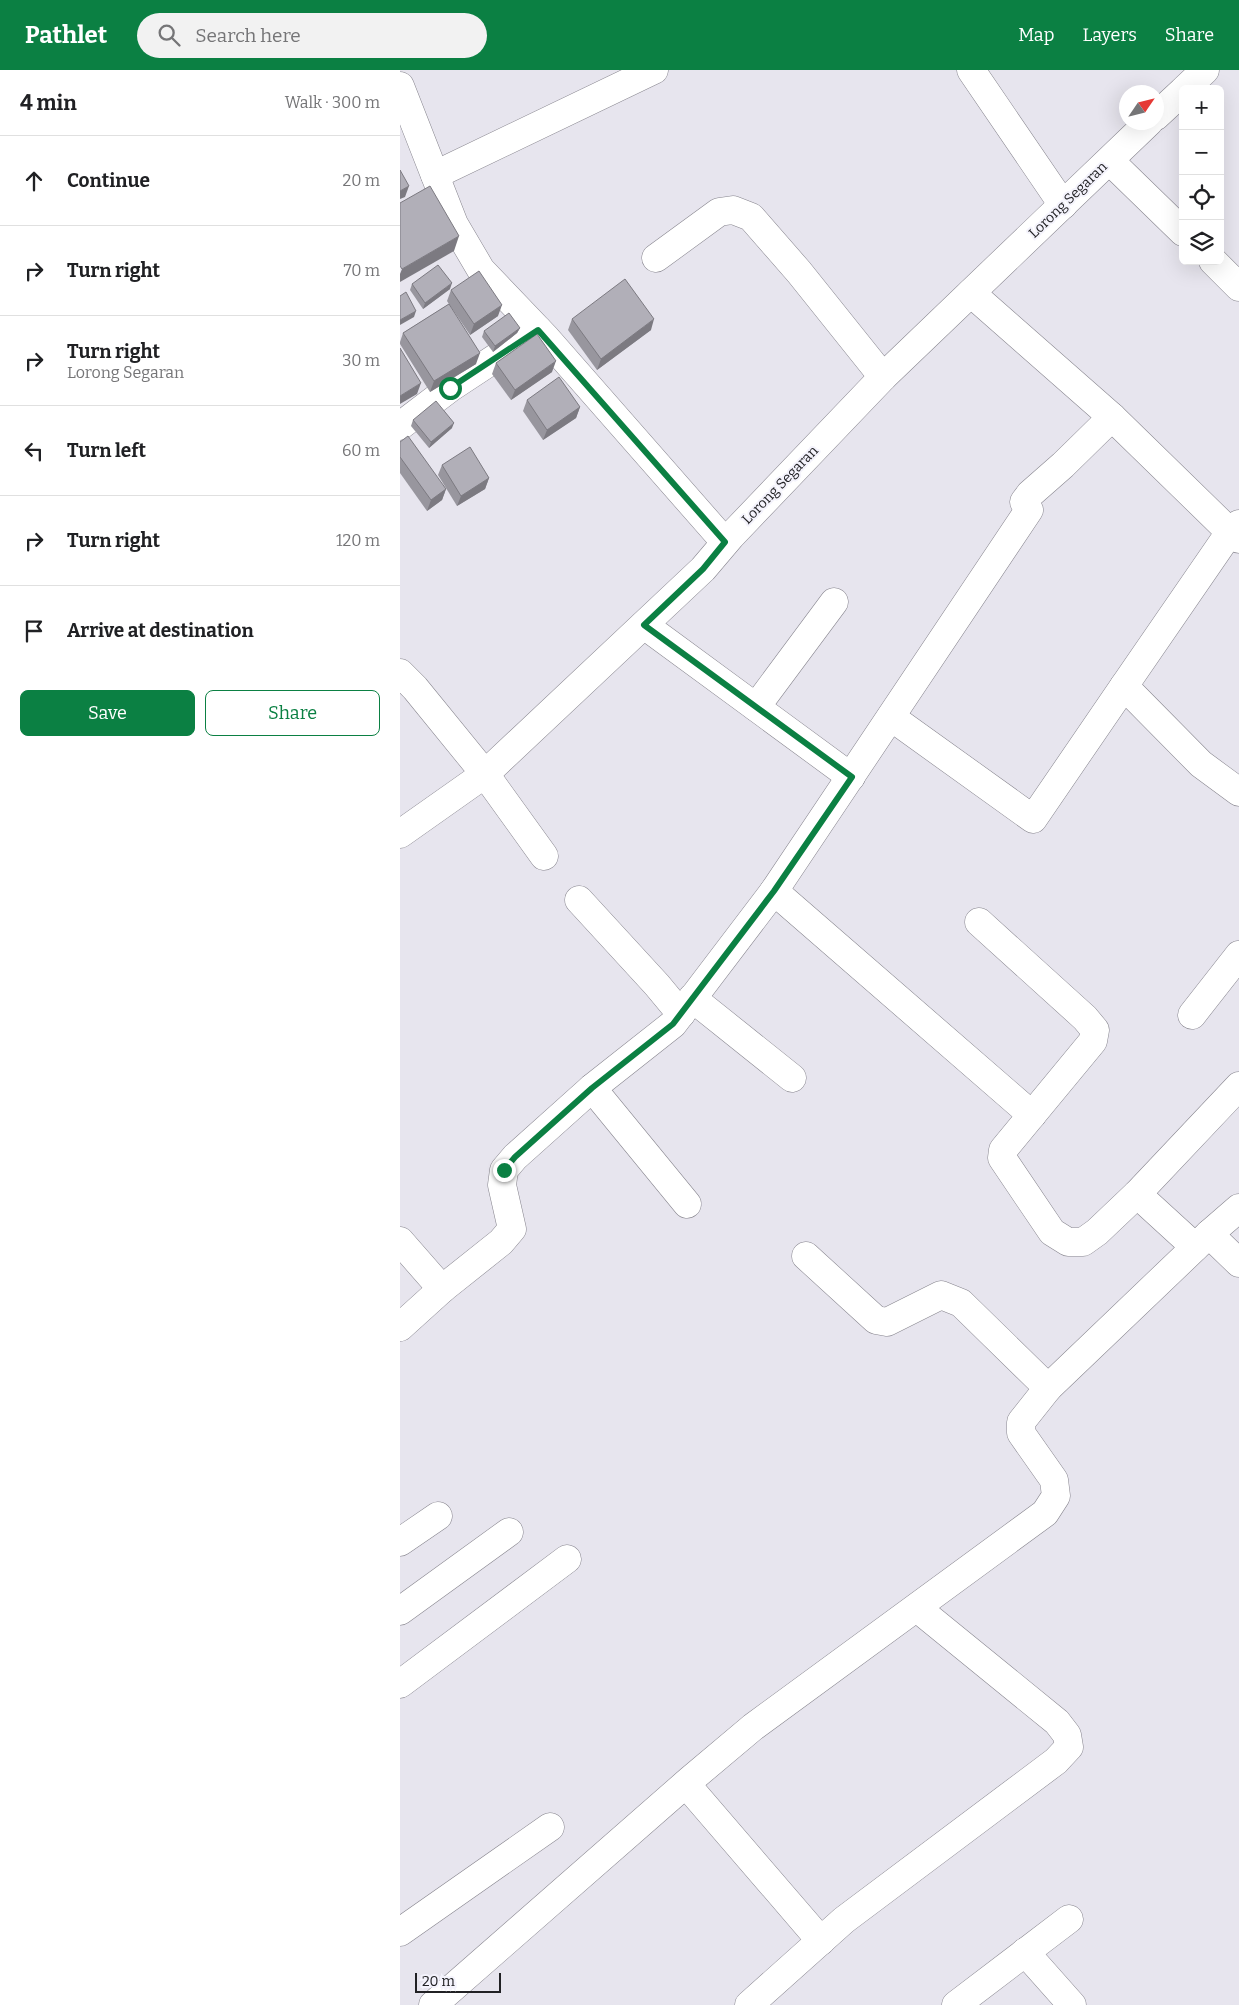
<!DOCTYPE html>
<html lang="en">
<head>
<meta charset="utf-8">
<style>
  body { margin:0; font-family:Bitter,serif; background:#f2f2f2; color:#202124 }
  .controls { position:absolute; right:15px; top:15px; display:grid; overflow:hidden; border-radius:8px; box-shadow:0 5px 20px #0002 }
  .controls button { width:45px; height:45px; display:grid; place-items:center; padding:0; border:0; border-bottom:1px solid #e0e0e0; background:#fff; color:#202124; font:25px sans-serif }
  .compass { position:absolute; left:719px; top:15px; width:45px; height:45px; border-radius:50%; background:#fff; box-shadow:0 5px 20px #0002; rotate:55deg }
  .scale { position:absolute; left:15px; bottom:12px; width:86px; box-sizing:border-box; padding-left:5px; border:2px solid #212124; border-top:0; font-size:14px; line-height:18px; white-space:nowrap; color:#212124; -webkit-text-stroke:4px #f4f3fc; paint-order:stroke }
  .stop { position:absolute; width:15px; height:15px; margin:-11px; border:4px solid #0b8043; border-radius:50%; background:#fff }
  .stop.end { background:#0b8043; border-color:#fff; box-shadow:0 1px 5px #0008 }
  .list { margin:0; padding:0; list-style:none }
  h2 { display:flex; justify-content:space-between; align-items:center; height:65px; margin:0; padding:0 20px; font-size:21px }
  h2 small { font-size:16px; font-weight:400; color:#757577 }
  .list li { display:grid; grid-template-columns:32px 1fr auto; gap:15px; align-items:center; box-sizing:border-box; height:90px; padding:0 20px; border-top:1px solid #e0e0e0 }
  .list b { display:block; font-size:19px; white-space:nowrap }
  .list p { margin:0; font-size:16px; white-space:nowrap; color:#757577 }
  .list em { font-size:16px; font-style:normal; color:#757577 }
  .actions { display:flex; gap:10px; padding:15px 20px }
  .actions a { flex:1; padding:11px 0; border:1px solid #0b8043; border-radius:8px; text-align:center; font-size:18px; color:#0b8043 }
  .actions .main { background:#0b8043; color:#fff }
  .icon { flex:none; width:28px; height:28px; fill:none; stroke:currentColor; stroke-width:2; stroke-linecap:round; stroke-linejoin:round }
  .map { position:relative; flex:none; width:839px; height:1935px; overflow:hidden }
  header { display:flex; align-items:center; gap:30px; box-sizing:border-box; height:70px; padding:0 25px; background:#0b8043; color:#fff }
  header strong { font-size:24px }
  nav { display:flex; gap:28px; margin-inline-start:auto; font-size:18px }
  .search { width:350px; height:45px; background:#f2f2f2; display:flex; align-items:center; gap:12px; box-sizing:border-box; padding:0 18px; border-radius:28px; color:#757577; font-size:19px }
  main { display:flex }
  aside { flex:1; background:#fff }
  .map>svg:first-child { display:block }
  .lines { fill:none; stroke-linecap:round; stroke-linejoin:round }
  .minor-casing { stroke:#87858e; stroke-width:29 }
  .minor { stroke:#fff; stroke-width:28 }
  .wall { fill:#98969e }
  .shaded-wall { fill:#7c7a81 }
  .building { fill:#b1afb8; stroke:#7c7a81 }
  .route { stroke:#0b8043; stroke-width:6 }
  .labels { text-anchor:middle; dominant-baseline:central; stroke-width:4; stroke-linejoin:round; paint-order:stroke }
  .street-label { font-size:14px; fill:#212124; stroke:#f4f3fc }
</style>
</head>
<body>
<header>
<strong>Pathlet</strong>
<div class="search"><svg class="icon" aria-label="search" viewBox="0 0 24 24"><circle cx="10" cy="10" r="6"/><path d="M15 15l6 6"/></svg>Search here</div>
<nav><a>Map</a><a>Layers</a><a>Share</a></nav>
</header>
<main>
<aside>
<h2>4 min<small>Walk · 300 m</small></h2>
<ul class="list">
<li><svg class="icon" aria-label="ahead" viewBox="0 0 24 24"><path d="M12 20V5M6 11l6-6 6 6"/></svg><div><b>Continue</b></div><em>20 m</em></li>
<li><svg class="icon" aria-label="right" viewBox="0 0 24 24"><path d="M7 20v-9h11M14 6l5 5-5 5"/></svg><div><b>Turn right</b></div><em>70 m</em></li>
<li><svg class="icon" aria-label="right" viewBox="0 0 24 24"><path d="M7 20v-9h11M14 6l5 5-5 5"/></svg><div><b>Turn right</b><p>Lorong Segaran</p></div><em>30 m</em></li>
<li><svg class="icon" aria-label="left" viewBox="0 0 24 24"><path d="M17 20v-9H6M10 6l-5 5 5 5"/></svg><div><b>Turn left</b></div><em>60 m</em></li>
<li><svg class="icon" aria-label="right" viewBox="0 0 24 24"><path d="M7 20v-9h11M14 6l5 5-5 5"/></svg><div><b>Turn right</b></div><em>120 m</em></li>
<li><svg class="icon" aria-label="arrive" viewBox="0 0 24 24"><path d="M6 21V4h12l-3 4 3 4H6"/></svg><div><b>Arrive at destination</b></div></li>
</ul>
<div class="actions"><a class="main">Save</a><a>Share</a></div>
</aside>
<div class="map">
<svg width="839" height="1935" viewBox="0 0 839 1935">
  <rect width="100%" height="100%" fill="#e7e5ee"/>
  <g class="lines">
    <g class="minor-casing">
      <g id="minor">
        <path d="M571,0L663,135"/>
        <path d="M0,16L54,154L81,200L146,268L325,472"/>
        <path d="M785,19L805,0"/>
        <path d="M756,46L783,21"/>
        <path d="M710,91L783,162"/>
        <path d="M35,105L254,0"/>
        <path d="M256,188L319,142L333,140L351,147L399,202L483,307"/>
        <path d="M813,191L839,217"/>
        <path d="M571,223L712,347L830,462L839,469"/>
        <path d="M0,356L50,318L138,260"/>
        <path d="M839,454L830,462L724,616L801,694L839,722"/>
        <path d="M244,555L451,707"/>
        <path d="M0,603L15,618L85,704L144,786"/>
        <path d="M356,637L434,532"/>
        <path d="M491,647L633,749L724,616"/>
        <path d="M0,764L85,704L303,499L331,466L483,307L749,52"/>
        <path d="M374,821L632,1045"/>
        <path d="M179,830L257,915L281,944"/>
        <path d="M579,852L685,948L695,960L693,971L603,1080L602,1088L652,1162L668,1172H683L697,1162L737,1124L839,1016"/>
        <path d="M292,928L392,1008"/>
        <path d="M792,945L839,885"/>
        <path d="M192,1018L287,1134"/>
        <path d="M737,1124L795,1177"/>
        <path d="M809,1164L839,1193"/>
        <path d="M0,1171L42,1219"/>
        <path d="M406,1186L476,1250L487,1252L541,1225L561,1233L648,1318"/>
        <path d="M0,1257L42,1219L101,1172L112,1159L102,1115L104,1100L115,1087L192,1018L273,954L374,821L629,440L624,432L630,424L663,395L712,347"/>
        <path d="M0,1472L38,1446"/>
        <path d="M0,1541L109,1462"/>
        <path d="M0,1614L167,1489"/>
        <path d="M286,1714L421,1871"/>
        <path d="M0,1862L150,1757"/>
        <path d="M625,1882L672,1935"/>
        <path d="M33,1935L290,1710L353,1657L645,1443L656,1426L654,1410L621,1363V1352L648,1318L809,1164L839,1138"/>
        <path d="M349,1935L444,1850L656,1691L669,1677L667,1665L657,1652L517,1538"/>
        <path d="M556,1935L669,1849"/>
      </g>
    </g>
    <use href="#minor" class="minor"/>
  </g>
  <g class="wall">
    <path d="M12,214L50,219L23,239L10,220Z"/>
    <path d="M51,220L98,246L70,265L49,234L76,294L30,322L0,274V272L3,263L49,234L47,231Z"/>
    <path d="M172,249L251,260L197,300L168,260Z"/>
    <path d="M120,258L117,263L93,282L82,267L84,261Z"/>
    <path d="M96,293L152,302L111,330L92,304Z"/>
    <path d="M127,330L180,337L176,348L143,370L123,341Z"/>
    <path d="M13,350L52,358L29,378L11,356Z"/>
    <path d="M0,372L46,419L42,430L27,441L0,403Z"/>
    <path d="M42,395L89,408L85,419L57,436L38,405Z"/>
  </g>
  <g class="shaded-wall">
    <path d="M9,116L5,127L0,129V121Z"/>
    <path d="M59,166L54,181L0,212V204L2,199Z"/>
    <path d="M52,213L50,219L23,239L25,233Z"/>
    <path d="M102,235L98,246L70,265L74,254Z"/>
    <path d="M16,241L14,247L0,255V250Z"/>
    <path d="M254,249L251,260L197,300L201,289Z"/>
    <path d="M120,258L117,263L93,282L95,276Z"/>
    <path d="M80,283L76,294L30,322L34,311Z"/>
    <path d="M156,291L152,302L111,330L115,320Z"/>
    <path d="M21,313L17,324L0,334V326Z"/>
    <path d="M180,337L176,348L143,370L147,360Z"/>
    <path d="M54,353L52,358L29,378L31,372Z"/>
    <path d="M89,408L85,419L57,436L61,426Z"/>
    <path d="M46,419L42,430L27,441L31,430Z"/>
  </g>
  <g class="building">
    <path d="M0,100L9,116L0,121Z"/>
    <path d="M30,116L59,166L2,199L0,196V133Z"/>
    <path d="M38,195L52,213L25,233L12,214Z"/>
    <path d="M79,201L102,235L74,254L51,220Z"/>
    <path d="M225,209L254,249L201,289L172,249Z"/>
    <path d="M6,222L16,241L0,250V226Z"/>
    <path d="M49,234L80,283L34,311L3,263Z"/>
    <path d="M109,243L120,258L95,276L84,261Z"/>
    <path d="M137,264L156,291L115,320L96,293Z"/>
    <path d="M0,278L21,313L0,326Z"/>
    <path d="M159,307L180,337L147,360L127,330Z"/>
    <path d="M36,331L54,353L31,372L13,350Z"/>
    <path d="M8,366L46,419L31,430L0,387V372Z"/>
    <path d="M70,377L89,408L61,426L42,395Z"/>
  </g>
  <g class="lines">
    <path class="route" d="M50,318L138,260L325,472L303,499L244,555L452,707L374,821L273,954L192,1018L115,1087L104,1100"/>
  </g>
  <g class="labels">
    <g class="street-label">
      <text transform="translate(668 130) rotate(-44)">Lorong Segaran</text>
      <text transform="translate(380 415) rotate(-46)">Lorong Segaran</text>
    </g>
  </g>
</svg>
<div class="controls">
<button>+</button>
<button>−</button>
<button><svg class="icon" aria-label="locate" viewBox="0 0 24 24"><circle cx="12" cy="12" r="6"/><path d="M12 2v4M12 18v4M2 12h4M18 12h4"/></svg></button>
<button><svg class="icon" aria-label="layers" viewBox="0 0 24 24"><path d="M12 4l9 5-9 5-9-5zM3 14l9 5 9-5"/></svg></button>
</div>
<svg class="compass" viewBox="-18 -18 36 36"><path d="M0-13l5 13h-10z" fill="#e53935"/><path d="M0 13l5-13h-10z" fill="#757577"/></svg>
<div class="scale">20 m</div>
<div class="stop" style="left:50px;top:318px"></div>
<div class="stop end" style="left:104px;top:1100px"></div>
</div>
</main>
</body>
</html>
